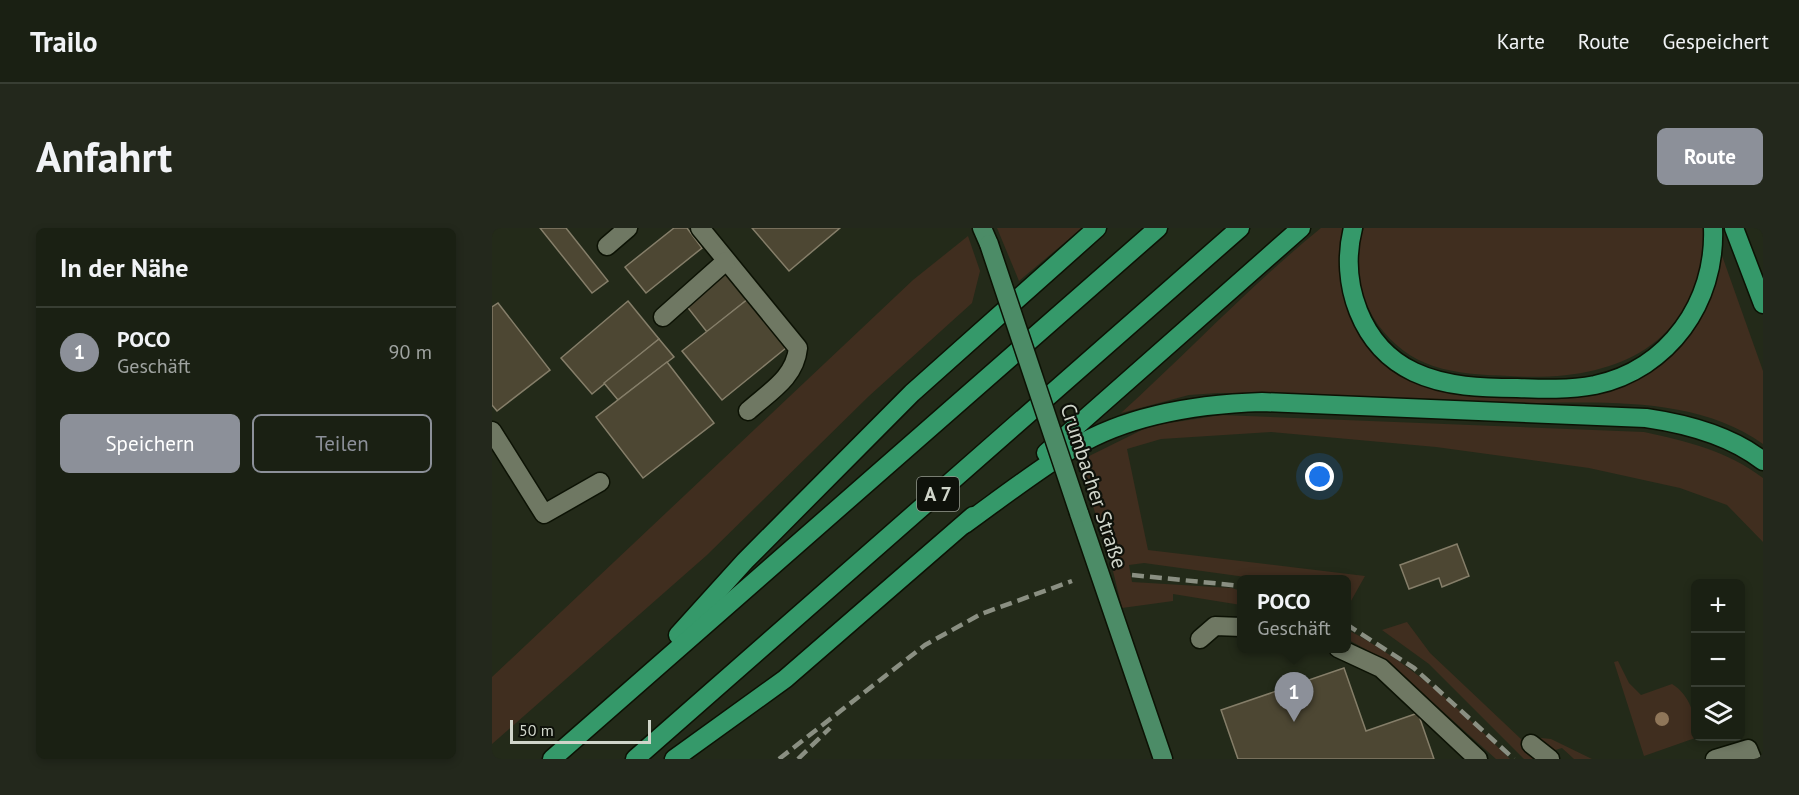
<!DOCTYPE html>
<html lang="de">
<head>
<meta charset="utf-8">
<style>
  body { margin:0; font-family:"PT Sans",sans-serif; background:#23281c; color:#f1f3f6 }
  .controls { position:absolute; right:18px; bottom:18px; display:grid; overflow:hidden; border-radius:9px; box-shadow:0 3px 9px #0003 }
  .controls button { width:54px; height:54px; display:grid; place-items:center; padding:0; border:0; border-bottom:2px solid #383e33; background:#1a2013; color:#f1f3f6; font:30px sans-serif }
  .scale { position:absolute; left:18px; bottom:15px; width:141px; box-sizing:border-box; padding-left:6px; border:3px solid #d0d5ca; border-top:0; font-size:16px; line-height:21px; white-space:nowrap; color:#d0d5ca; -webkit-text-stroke:4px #0e110a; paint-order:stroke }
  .you { position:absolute; left:828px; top:249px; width:21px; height:21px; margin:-15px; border:4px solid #fff; border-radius:50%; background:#1a73e8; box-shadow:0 0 0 9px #1a73e833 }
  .badge { display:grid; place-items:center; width:39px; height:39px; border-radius:50%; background:#8c9099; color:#fff; font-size:20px; font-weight:700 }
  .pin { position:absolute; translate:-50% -50px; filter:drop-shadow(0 2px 3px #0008) }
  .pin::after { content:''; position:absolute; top:32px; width:21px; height:18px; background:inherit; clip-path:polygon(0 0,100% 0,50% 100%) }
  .popup { position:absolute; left:745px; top:347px; width:114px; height:78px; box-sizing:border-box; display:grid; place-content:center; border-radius:9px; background:#1a2013; filter:drop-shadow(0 2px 4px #0005); font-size:20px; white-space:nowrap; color:#9fa3a0 }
  .popup b { font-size:22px; color:#f1f3f6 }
  .popup::after { content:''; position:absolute; left:50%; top:100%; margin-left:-12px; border:12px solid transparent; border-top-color:#1a2013 }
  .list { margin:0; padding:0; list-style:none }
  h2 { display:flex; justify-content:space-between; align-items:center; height:78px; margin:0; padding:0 24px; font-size:26px }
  h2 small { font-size:20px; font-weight:400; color:#9fa3a0 }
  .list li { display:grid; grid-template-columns:39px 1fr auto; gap:18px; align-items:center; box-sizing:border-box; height:90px; padding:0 24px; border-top:2px solid #383e33 }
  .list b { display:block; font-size:22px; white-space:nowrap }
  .list p { margin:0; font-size:20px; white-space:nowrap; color:#9fa3a0 }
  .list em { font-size:20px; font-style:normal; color:#9fa3a0 }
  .actions { display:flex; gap:12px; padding:18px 24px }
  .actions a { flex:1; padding:14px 0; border:2px solid #8c9099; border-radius:9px; text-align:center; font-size:21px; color:#8c9099 }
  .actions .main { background:#8c9099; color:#fff }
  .icon { flex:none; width:33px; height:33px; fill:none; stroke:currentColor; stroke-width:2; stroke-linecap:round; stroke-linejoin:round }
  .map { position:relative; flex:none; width:1271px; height:531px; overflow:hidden; border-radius:9px }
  header { display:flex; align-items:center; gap:36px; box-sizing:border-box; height:84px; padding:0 30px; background:#1a2013; border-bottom:2px solid #383e33 }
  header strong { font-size:28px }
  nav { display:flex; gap:33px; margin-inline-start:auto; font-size:21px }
  .intro { display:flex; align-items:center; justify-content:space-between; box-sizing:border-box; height:144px; padding:0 36px }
  h1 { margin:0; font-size:42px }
  .button { padding:15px 27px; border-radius:9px; background:#8c9099; color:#fff; font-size:21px; font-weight:700 }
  main { display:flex; gap:36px; padding:0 36px }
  aside { flex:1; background:#1a2013; border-radius:9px; box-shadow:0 3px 9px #0003 }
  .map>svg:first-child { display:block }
  .green { fill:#402e1f }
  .building { fill:#4d4733; stroke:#857e69; stroke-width:1.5 }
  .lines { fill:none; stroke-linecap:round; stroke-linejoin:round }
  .minor-casing { stroke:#0c1204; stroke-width:21 }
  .major-casing { stroke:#0c1204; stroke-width:21 }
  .highway-casing { stroke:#0c1204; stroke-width:21 }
  .minor { stroke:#6f7863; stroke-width:18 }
  .major { stroke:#4c8c67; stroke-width:18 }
  .highway { stroke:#35996a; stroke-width:18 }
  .rail { stroke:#8a8f82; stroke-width:4.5; stroke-dasharray:12 6; stroke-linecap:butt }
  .major-bridge-casing { stroke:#0c1204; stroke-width:21; stroke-linecap:butt }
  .major-bridge { stroke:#4c8c67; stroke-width:18 }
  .tree { fill:#8f7659 }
  .labels { text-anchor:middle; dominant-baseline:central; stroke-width:4.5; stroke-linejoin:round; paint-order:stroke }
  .shield { fill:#0e110a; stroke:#969a90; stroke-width:1.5 }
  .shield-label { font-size:20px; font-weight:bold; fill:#d0d5ca }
  .street-label { font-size:21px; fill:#d0d5ca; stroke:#0e110a }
</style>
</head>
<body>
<header>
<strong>Trailo</strong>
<nav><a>Karte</a><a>Route</a><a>Gespeichert</a></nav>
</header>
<div class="intro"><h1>Anfahrt</h1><a class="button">Route</a></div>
<main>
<aside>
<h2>In der Nähe<small></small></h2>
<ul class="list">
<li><span class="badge">1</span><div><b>POCO</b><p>Geschäft</p></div><em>90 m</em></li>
</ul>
<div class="actions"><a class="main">Speichern</a><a>Teilen</a></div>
</aside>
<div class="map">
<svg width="1271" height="531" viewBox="0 0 1271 531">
  <rect width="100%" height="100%" fill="#232a19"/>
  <g class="green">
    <path d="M505,0H590L527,53Z"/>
    <path d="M829,0H853L848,37L855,79L868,104L899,139L1058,169L1176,129C1212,101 1223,66 1228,22L1271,143V216C1193,160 1078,178 987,175C900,171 813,166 726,165L697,167L629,185C696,124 758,58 829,0Z"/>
    <path d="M872,0H1212C1210,118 1123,155 1018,148C992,147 966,146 941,138C886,120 850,55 872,0Z"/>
    <path d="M476,8L488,43L480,75L377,168L215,327L0,516V449L421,52Z"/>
    <path d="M729,187L1152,204C1194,213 1236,223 1271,250V314L1235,277L1188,260L1097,240L944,219L779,204L669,211L635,221L656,322L873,348L855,380L854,352L768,351L652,335L637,337L640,354L740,360L749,363V377L681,366V373L630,380L620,339L587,233L658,198Z"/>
    <path d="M915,394L938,425L1050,531H1032L937,436L890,402Z"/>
    <path d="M854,401C918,434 968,481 1018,531H1004L893,432L855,411Z"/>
    <path d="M1126,433L1137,455L1149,467L1180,456C1198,467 1204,488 1204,508L1206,509L1152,528L1122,434Z"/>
    <path d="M1039,509L1059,511L1100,531H1082L1070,520L1060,523Z"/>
  </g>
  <g class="building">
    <path d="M48,0H74L116,53L100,65Z"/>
    <path d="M182,0H195L210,20L154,65L133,39Z"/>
    <path d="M260,0H348L297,43Z"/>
    <path d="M234,44L256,71L215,104L193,76Z"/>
    <path d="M256,71L294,120L230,172L190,123Z"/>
    <path d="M136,73L167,111L100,166L69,130Z"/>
    <path d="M6,75L58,142L5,183L0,177V79Z"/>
    <path d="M167,111L182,129L126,172L112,155Z"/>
    <path d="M175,134L222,195L151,250L104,189Z"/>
    <path d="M965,316L977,348L950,359L947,350L917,361L908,337Z"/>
    <path d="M852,440L874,503L926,485L942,531H746L729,482Z"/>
  </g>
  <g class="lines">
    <g class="minor-casing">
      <g id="minor">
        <path d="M208,0L306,120C303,150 277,164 256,183"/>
        <path d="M115,18L136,0"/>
        <path d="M171,89L234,33"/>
        <path d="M0,203L52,286L108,254"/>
        <path d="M708,411L723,398L750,399"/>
        <path d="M846,420L889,440L986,531"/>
        <path d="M1039,516L1058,531"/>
        <path d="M1223,531L1256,521L1260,531"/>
      </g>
    </g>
    <g class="major-casing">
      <g id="major">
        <path d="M490,0L497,16"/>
        <path d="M587,285L671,531"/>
      </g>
    </g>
    <g class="highway-casing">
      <g id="highway">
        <path d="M861,0C847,55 869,119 922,144C954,159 991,160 1025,160C1051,161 1077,162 1103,157C1177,141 1224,74 1221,0"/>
        <path d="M1242,0L1271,76"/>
        <path d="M554,225L809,0"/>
        <path d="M473,296C509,270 545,242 583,219C638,186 707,176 770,174L1154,190C1195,196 1238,207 1271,233"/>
        <path d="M186,407L253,333L420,165L605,0"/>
        <path d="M60,531L666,0"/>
        <path d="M143,531L748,0"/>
        <path d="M182,531L293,451L481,288"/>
      </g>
    </g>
    <use href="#minor" class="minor"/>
    <use href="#major" class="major"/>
    <use href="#highway" class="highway"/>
    <g class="rail">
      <path d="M640,347L750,358"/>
      <path d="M854,396L922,440L1022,531"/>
      <path d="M287,531L433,417L489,386L580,353"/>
      <path d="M306,531L338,500"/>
    </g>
    <g class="major-bridge-casing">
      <path id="major-bridge" d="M497,16L587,285"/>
    </g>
    <use href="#major-bridge" class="major-bridge"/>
  </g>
  <circle class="tree" cx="1170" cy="491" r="7"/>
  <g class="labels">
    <rect class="shield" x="425" y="249" width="42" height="34" rx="4.5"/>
    <g class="shield-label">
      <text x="446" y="266">A 7</text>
    </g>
    <g class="street-label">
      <text transform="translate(602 258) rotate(72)">Crumbacher Straße</text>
    </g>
  </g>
</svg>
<div class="controls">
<button>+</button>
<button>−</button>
<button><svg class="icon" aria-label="layers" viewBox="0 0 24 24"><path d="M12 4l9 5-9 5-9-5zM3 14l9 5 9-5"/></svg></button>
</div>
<div class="scale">50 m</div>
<div class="you"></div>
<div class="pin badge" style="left:802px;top:494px">1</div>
<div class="popup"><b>POCO</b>Geschäft</div>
</div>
</main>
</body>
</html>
